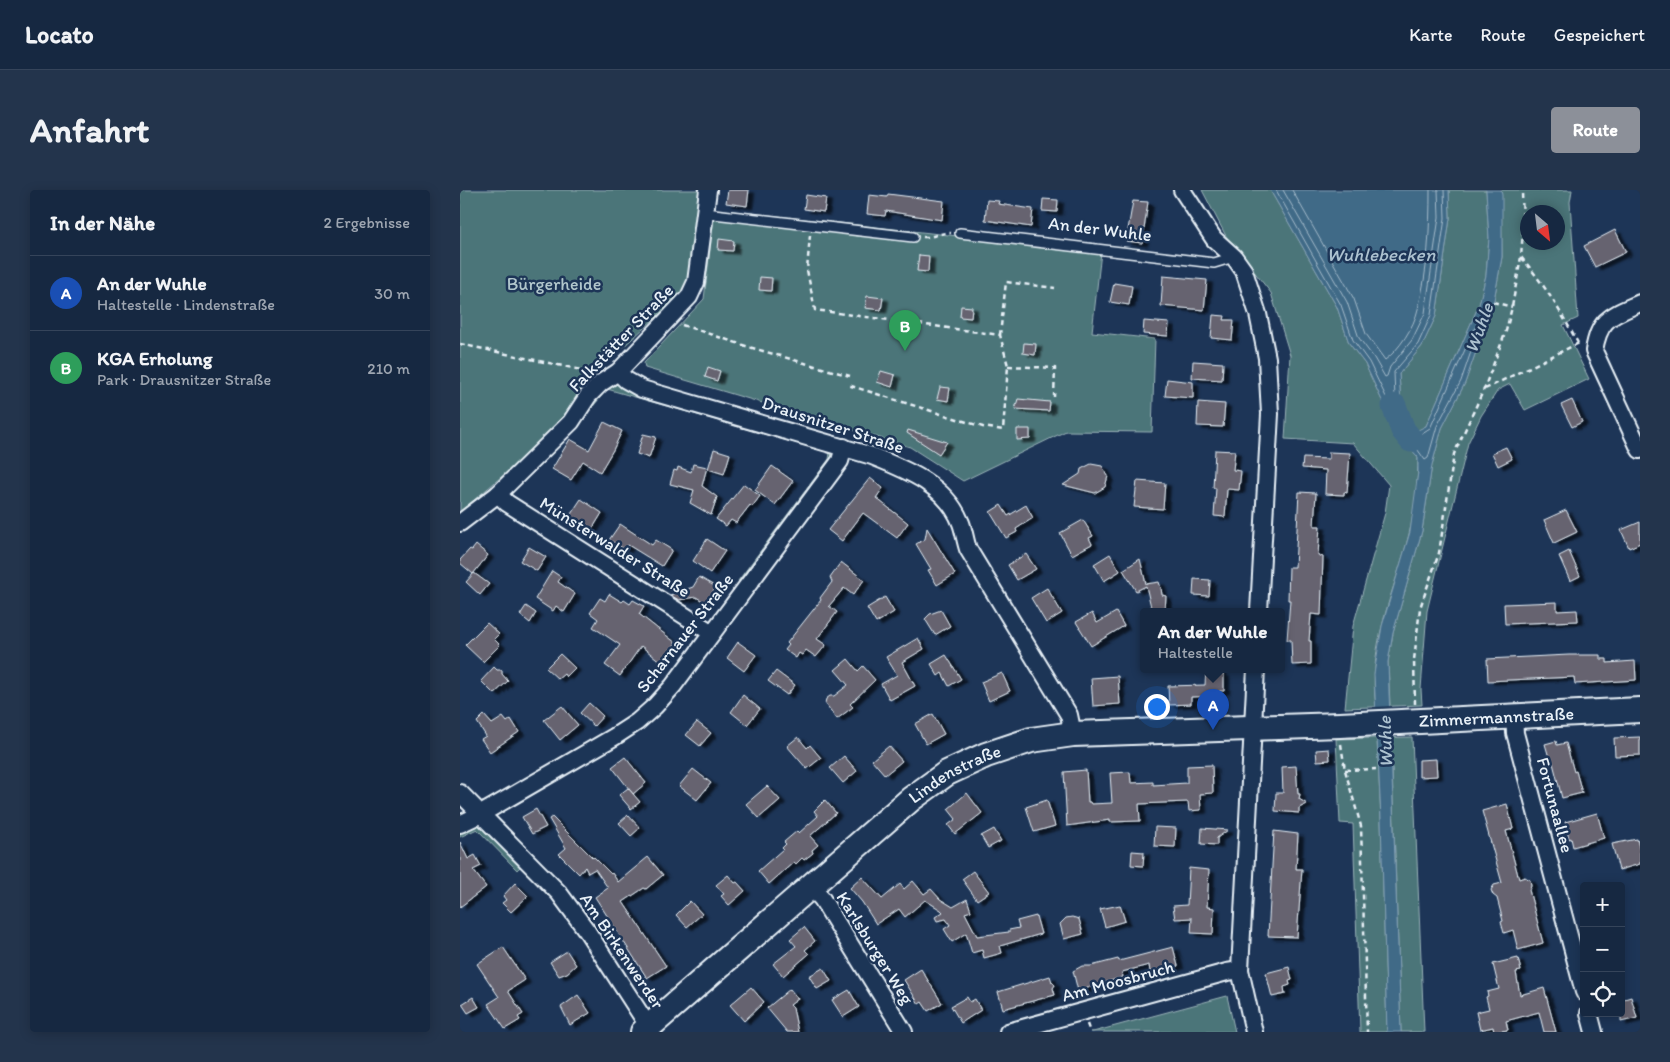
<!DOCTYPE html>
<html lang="de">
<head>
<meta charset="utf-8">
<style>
  body { margin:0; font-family:Itim,sans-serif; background:#23344c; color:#f1f3f6 }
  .controls { position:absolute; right:15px; bottom:15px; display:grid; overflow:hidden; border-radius:5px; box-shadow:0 2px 12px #0003 }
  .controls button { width:45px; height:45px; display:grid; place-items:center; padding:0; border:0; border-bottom:1px solid #35445a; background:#162841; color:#f1f3f6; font:25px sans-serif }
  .compass { position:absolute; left:1060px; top:15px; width:45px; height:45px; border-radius:50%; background:#162841; box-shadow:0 2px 12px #0003; rotate:152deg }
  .you { position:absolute; left:696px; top:516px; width:18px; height:18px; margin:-12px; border:4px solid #fff; border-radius:50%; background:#1a73e8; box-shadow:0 0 0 8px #1a73e833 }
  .badge { display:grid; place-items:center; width:32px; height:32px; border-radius:50%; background:#8c9099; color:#fff; font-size:16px; font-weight:700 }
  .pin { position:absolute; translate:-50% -41px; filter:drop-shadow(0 1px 2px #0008) }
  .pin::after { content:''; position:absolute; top:26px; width:18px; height:15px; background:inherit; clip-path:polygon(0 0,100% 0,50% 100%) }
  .popup { position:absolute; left:680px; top:418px; width:145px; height:65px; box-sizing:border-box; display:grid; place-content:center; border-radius:5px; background:#162841; filter:drop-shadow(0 1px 4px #0005); font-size:16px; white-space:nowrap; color:#9ea6b1 }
  .popup b { font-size:19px; color:#f1f3f6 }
  .popup::after { content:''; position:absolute; left:50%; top:100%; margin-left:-10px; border:10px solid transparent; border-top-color:#162841 }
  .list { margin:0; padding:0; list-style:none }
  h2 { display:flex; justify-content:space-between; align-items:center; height:65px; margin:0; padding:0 20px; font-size:21px }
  h2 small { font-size:16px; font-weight:400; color:#9ea6b1 }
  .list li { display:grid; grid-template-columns:32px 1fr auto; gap:15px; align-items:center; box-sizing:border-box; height:75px; padding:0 20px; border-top:1px solid #35445a }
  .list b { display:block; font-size:19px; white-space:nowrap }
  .list p { margin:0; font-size:16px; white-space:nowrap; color:#9ea6b1 }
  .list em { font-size:16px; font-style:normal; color:#9ea6b1 }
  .icon { flex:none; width:28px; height:28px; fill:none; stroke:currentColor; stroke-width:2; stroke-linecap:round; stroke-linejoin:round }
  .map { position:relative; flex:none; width:1180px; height:842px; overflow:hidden; border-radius:5px }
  header { display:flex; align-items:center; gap:30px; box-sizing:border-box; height:70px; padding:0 25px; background:#162841; border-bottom:1px solid #35445a }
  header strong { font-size:24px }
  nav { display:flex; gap:28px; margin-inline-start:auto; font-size:18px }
  .intro { display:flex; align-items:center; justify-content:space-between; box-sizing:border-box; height:120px; padding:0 30px }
  h1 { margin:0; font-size:35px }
  .button { padding:12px 22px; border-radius:5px; background:#8c9099; color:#fff; font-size:18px; font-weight:700 }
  main { display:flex; gap:30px; padding:0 30px }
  aside { flex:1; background:#162841; border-radius:5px; box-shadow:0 2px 12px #0003 }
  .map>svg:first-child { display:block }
  .green { fill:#4c7579; stroke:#9ab3b8; fill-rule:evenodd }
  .water { fill:#406a87; stroke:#83a0b4 }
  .pier { fill:#1d3557 }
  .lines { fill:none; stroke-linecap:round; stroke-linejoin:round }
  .shore { stroke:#a5bbcb; stroke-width:1 }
  .river { stroke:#406a87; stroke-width:25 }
  .building { fill:#666370; stroke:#e8f1f8; filter:url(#shadow) }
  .lane-casing { stroke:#e8f1f8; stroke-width:12 }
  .street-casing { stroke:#e8f1f8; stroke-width:20 }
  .secondary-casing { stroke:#e8f1f8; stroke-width:28 }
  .path { stroke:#e8f1f8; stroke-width:2.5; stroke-dasharray:5 4; stroke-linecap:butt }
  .lane { stroke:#1d3557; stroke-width:9 }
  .street { stroke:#1d3557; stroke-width:16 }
  .secondary { stroke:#1d3557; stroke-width:24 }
  .labels { text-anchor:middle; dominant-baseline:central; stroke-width:5; stroke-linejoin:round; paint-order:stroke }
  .street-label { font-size:18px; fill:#e8f1f8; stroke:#1d3557 }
  .park-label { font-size:18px; fill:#b1c6cc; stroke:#1d3557 }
  .water-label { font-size:19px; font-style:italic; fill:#adc2d0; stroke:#1d3557 }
</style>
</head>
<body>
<header>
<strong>Locato</strong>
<nav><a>Karte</a><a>Route</a><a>Gespeichert</a></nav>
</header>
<div class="intro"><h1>Anfahrt</h1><a class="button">Route</a></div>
<main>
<aside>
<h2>In der Nähe<small>2 Ergebnisse</small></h2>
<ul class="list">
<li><span class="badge" style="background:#1a4fb4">A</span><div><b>An der Wuhle</b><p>Haltestelle · Lindenstraße</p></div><em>30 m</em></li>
<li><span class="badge" style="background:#2e9e5b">B</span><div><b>KGA Erholung</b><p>Park · Drausnitzer Straße</p></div><em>210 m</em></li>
</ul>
</aside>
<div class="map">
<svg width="1180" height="842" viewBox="0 0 1180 842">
  <defs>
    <filter id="shadow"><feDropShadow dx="5.5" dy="3" stdDeviation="1" flood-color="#0009"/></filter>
  </defs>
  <rect width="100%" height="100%" fill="#1d3557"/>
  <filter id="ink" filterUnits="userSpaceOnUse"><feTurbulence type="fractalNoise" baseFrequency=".02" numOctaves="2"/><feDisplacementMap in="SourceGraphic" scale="10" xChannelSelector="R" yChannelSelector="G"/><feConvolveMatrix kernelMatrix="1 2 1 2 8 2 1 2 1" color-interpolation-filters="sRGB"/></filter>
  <g filter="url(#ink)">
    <g class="green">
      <path d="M0,0H240L226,100L140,178L100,230L61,270L0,322Z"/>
      <path d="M742,0H810L877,117L889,153L905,174L926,219L941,214L939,184L962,156L976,126L990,28L989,0H1026L1029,48L1026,85L1019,115L966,236L958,241L949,236L936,221L929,222L938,245L958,267C958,291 955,321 949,344C935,400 907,457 916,516L930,515L928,472L933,443L962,341L972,275L982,238L1005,193L1034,110L1042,67L1041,0H1112L1110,12L1118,128L1103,135L1129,189L1065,220L1050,194L1038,200L1021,226L1008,253L967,421L961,499L962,515L885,518L893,436L925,323L929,295L893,253L825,249L830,165L811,103L766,46ZM1068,22H1098V52H1068Z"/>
      <path d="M255,19L641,62L632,142L695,149L692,242L606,241L503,291L450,257L185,178L184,173L244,109Z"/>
      <path d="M148,193L155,194L369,258L374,267L284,392L278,391L369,269L370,263L147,199C117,237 86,273 49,304L94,335H92L45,302Z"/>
      <path d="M952,547L964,842H941L931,548L917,549L921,629L927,842H900L893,634L880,633L876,549Z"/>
      <path d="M18,635L25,638L63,674L57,680L17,639L0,647V641Z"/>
      <path d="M767,806L775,842H631H633Z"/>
    </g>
    <g class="water">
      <path d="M810,0H989L990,28L976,126L962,156L939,184L941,214L926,219L905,174L889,153L877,117Z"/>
      <path d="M1026,0H1041L1042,5V67L1034,110L1005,193L982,238L972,275L962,341L933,443L928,472L941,842H927L921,629L914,484L922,436L950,342L958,282V267L938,245L929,222L942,218L949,236L958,240L966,236L1019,115L1026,85L1029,48Z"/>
    </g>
    <path class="pier" d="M932,516L934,548H914L913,517Z"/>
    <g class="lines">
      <g class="shore">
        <path d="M816,0L881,115L893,150L909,172L928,211L930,212L935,209L934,182L958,154L971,125L985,28L984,0"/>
        <path d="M823,0L887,112L899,148L914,168L925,187L927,186L930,177L952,150L965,123L979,27L978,0"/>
        <path d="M832,0L894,109L906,144L925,170C939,160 954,137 958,119C968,81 970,39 970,0"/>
        <path d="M1015,138L1018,141L1001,191L977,236L968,268L965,270L945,242L948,241L959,245L970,238Z"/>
      </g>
      <path class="river" d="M934,216L943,240L951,250"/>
    </g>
    <g class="building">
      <path d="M268,0H289L287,16L266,13Z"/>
      <path d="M428,4L484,11L482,30L426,21L425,26L407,24L409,5L427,7Z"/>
      <path d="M346,5L366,8L364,22L344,19Z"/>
      <path d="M583,9L598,10L597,22L582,21Z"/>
      <path d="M527,10L539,11L538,14L573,19L571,37L525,30Z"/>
      <path d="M673,11L688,12L682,53L666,51Z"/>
      <path d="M1155,40L1166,62L1135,77L1124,56Z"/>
      <path d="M259,49L274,51L273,61L258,60Z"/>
      <path d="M459,65L469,66L468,82L457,81Z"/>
      <path d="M703,86L747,90L744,120L701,116Z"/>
      <path d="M300,87L312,88L311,101L299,100Z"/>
      <path d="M654,93L672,96L669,115L650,112Z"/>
      <path d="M407,106L423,108L421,120L405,118Z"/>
      <path d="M501,116L512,117L511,128L500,127Z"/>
      <path d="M753,125L765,126L764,130H774L772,150L751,148Z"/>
      <path d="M684,131L709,133L708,146L683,144Z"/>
      <path d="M564,153L576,154L575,165L563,163Z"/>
      <path d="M733,171L763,173L762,190L732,188Z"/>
      <path d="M248,177L260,181L257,191L245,187Z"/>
      <path d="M421,181L435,185L432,197L417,192Z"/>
      <path d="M707,189L733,192V208L705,206Z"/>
      <path d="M480,197L490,198L488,211L477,209Z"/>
      <path d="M558,209L590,212L589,221L555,219Z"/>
      <path d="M1112,210L1122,232L1112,237L1101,215Z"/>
      <path d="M738,212L765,214L763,237L737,236Z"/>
      <path d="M144,232L162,241L153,260L140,282L123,271L111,290L92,279L110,249L129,260Z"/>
      <path d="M557,239H570V249L557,250Z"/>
      <path d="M448,240L487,252L479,264L447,243Z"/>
      <path d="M183,244L196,247L189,268L177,264Z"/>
      <path d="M1046,257L1052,269L1038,276L1032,263Z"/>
      <path d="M254,259L270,264L264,284L248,279Z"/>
      <path d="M755,260L775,261L773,280L781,281L779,300L767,299L765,327L754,326L756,298H753Z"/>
      <path d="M869,262L890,263L887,303L884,302V305L865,304L866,280L842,278L843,268L869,269Z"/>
      <path d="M233,274L247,277L242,296L257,307L251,325L230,313L234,300L210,294L214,280L217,281L218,277L231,282Z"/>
      <path d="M631,274L642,276L648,286L645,297L635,303L603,295L620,284L621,279Z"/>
      <path d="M312,276L333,291L315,315L295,300Z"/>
      <path d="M410,288L423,298L416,308L448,333L437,348L403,323L382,351L368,340Z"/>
      <path d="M677,291L705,293L703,319L674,317Z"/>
      <path d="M284,294L300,306L292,317L290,315L276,333L271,330L266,336L256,329Z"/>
      <path d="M839,302L856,303L854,336H860L858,365L863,367L861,425L851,424L849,451H851V474L832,475L831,450H827L830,410H828L829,377H835Z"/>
      <path d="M121,309L142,323L131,341L109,327Z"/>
      <path d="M541,315L548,326L566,315L573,328L556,339L557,342L546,348L530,322Z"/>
      <path d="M1106,320L1117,342L1094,353L1084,330Z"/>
      <path d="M623,330L633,346L629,348L632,354L612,365L600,343Z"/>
      <path d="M1180,332V353L1169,358L1161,340Z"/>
      <path d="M160,334L192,355L196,350L212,360L202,376L168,355L166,360L149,350Z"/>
      <path d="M467,338L495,384L477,395L468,380L471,379L456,354L465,349Z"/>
      <path d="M247,349L265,361L250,383L233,371Z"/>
      <path d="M16,355L28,365L13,384L0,373V370L10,359L12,360Z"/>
      <path d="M69,357L86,367L77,381L60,371Z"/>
      <path d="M1109,361L1120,386L1110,391L1099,366Z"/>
      <path d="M566,364L576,379L557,390L548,375Z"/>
      <path d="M650,364L660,381L644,391L634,374Z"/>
      <path d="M680,369L686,394L699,392L701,398L702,405L706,406L705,421H692L686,396L676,401L663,380Z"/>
      <path d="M381,372L404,390L393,405L384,398L369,416L377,422L357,449L366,455L356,467L346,460L342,465L339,463L336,468L325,460L329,455L327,453L361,410L360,408L372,392L370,387Z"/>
      <path d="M92,381L101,387L98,392L115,404L104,422L96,416L93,421L75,409Z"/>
      <path d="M14,383L29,394L20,405L6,392Z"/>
      <path d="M239,387L256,397L246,413L236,407L219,410L210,405L233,397Z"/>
      <path d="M734,389L750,390L749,406L733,405Z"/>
      <path d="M587,398L602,423L586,433L571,408Z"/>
      <path d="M149,404L162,412L164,410L170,414L173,410L184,416L179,424L216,453L201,472L181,456L160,486L145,475L160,455L133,437L138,429L130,423L140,408L145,411Z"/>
      <path d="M425,407L434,422L416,433L407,418Z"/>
      <path d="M1097,412V421L1117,420L1118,431L1045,434L1044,414Z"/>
      <path d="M66,416L76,423L70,433L60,425Z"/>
      <path d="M481,420L490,436L475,445L465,429L470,424Z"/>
      <path d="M656,422L664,436L631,456L616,432L632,423L637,433Z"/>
      <path d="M27,433L39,444L34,449L40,455L23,472L5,455Z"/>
      <path d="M458,448L464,459L442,472L455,496L430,510L421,494L437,485L426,467Z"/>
      <path d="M278,452L296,465L284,481L267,468Z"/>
      <path d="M100,464L115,478L106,487L104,484L98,489L86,478Z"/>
      <path d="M486,465L501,489L489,496L482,483L478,486L471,474Z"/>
      <path d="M1109,465H1140V469H1147V473L1175,471L1176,490L1115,494L1114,487L1028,491L1027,469Z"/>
      <path d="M388,469L398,481L403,476L415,490L390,514L393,517L377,529L365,513L366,509L370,506H374L388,495L375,480Z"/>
      <path d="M34,477L37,480H42V484L48,491L34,504L21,491Z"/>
      <path d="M746,479H761V484H764V501H759V506L731,507V514L709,515L708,496L745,495Z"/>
      <path d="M316,481L335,495L327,505L308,491Z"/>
      <path d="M542,483L550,501L529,511L521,492Z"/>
      <path d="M658,486L660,514L633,516L631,488Z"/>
      <path d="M283,505L300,519L287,535L271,522Z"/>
      <path d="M129,513L143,526L134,536L120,523Z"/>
      <path d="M102,516L118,535L100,550L84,530Z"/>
      <path d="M473,524L484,544L466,554L455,534Z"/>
      <path d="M24,525L32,534L43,527L47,532L51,529L59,542L30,562L21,549L26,546L17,532Z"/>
      <path d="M237,532L251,543L240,556L226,545Z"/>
      <path d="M338,547L347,558L350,555L361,568L347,579L327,556Z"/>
      <path d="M1180,547V565L1155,566L1154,548Z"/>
      <path d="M1096,551L1097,555L1106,553L1114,582L1116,581L1122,603L1102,608L1093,573L1091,574L1085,554Z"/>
      <path d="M429,556L442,571L425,585L412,570Z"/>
      <path d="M869,559L870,570L857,571L856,560Z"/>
      <path d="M384,566L397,581L383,593L370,578Z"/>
      <path d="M165,567L186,593L173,604L152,577Z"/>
      <path d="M976,569L977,586L959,587V570Z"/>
      <path d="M752,575L753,603L740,604L741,620L729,621L728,612L679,614L680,631L650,632V630L607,636L604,582L626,580L628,612H630L631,614L652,613L650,583L670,582L671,593L693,592V595L727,593V576Z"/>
      <path d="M836,576L838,604H840L839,609L847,614L839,618V623L815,621L816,603H823L822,577Z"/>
      <path d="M233,579L251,593L237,610L219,596Z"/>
      <path d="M307,596L320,610L299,628L286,614Z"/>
      <path d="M168,598L180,612L171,619L159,605Z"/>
      <path d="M507,603L522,623L495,644L488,635L496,629L488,619Z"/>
      <path d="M365,610L376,623L350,646L358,655L352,660L353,663L344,670L342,668L336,674L334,672L309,694L298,681L323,659L322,658L326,654L324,652L337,641L339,643L358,626L354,621Z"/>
      <path d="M587,610L595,636L574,642L566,617Z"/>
      <path d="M1047,614L1053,639L1046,641L1059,689L1065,687L1070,690L1071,695L1069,700L1083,753L1058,760L1053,740L1044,743L1041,732L1043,731L1037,708L1033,705L1031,700L1034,695L1042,693L1022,621Z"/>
      <path d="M76,619L86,637L72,644L62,627Z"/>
      <path d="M1137,623L1144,648L1113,657L1111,648L1109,649L1105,632Z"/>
      <path d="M168,625L180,638L171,646L159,633Z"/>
      <path d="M92,627L133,668L134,667L151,684L152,683L158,692L188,667L203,685L186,699L184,698L163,712L206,776L187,788L135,707L148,698L135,679L128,683L125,677L119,684L99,664L106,658L89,629Z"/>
      <path d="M695,637L716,638L715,657L694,656Z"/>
      <path d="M742,638L768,640L757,648V655L741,654Z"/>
      <path d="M534,639L541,651L528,658L521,646Z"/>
      <path d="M814,641L838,644L836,679H842L837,747L808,746Z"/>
      <path d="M1177,649L1180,662V674L1159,680L1152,654Z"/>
      <path d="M0,652L8,669L15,665L21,676L13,680L26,697L0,717Z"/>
      <path d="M672,661L684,662L683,676L671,675Z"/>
      <path d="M729,678L749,680L747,717L754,718L753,744L731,743L732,728L715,729L713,716L727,715Z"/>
      <path d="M513,681L529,702L517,710L502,689Z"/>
      <path d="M268,685L275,693L277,692L285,701L269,715L261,706L264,704L256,695Z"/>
      <path d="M402,687L422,709L440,694L444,699L453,691L464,704L471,699L480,709L493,717L507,709L511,721L505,723L517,746L549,742V740L559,738L557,731L576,726L581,744L540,756L542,763L524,768L522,760L512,763L506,743L492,752L484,739L490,735L486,729L477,731L475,727L483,722L481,720L465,710L445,727L439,719L416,734L402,712L390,698Z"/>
      <path d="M55,693L68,706L51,722L42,713L46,710L43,706Z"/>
      <path d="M230,711L242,724L227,737L216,725Z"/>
      <path d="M660,715L665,731L645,737L640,719Z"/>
      <path d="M612,727L619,729L623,744L604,749L600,734L606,728Z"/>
      <path d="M344,737L355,751L345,760L349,764L323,786L313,774L336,756L330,749Z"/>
      <path d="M43,757L65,790L48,801L63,824L58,827L60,830L45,839L28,814L39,807L17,774Z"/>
      <path d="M713,757L718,776L690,782L689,775L662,782L663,787L618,801L613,781L622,776H631L658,769L659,771Z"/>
      <path d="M107,761L116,775L107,783L99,786L90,772Z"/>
      <path d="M1058,768L1061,781L1056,782L1060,805L1084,798L1096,842H1084L1079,822L1046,831L1048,840L1034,842L1033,837L1020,840L1016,822L1029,819L1026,807L1028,806L1027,802L1039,799L1033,774Z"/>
      <path d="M829,777L832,790L829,791L830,795L824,797L825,804L812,807L806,783Z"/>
      <path d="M363,778L371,791L357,799L349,786Z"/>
      <path d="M461,779L482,813L468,821L462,812L459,814L444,790Z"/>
      <path d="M590,786L592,792L595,795L593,798L595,805L543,819L538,802Z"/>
      <path d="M291,797L304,812L284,831L270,815Z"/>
      <path d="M330,799L338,809L330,815L333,818L338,842H327L307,818Z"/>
      <path d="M389,800L399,817L383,827L372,810Z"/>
      <path d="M118,805L130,823L110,835L101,817Z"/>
      <path d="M13,807L19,817L8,823L2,814Z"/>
      <path d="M507,807L510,812L515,809L521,820L501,833L491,816Z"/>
      <path d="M1171,807L1177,828L1161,832V810Z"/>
    </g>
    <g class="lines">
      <g class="lane-casing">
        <g id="lane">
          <path d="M245,23L453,47"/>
          <path d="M500,43L754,73L774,67"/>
        </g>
      </g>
      <g class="street-casing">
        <g id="street">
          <path d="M722,0L754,49L774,67L784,81L798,124L807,168L810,224L799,421"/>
          <path d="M1180,113C1151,126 1139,128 1134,161L1180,260"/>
          <path d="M158,182L166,190L182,199L412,266C447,280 486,295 501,333C504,341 505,350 508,359L609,525L613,544"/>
          <path d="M38,304L47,313L252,443"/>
          <path d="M0,333L38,304L111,232L128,206L141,193L158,182L229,107L236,92L248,0"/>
          <path d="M1054,526L1055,543L1124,802"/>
          <path d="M0,603L99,703L127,741L192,842"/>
          <path d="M0,634L21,624L154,547L177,532L195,516L213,496L380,271L384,257"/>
          <path d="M350,696L362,709L444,842"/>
          <path d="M1129,823L1134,842"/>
          <path d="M548,842L767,782L780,780"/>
          <path d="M794,842L780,780L796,479"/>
        </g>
      </g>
      <g class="secondary-casing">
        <g id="secondary">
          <path id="s1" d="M183,842L451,609L487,583L526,565L571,550L613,544L880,535L1180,520"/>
        </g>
      </g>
      <g class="path">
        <path d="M350,45L347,80L355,120L540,145L548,176L543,240L523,237L388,195"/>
        <path d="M463,47C473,48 481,42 491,43"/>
        <path d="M1061,67C1085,95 1100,121 1118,153"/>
        <path d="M1033,112L1052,117"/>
        <path d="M222,135L289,157L390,186"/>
        <path d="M540,145L546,92L595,98"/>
        <path d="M0,154L131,182"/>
        <path d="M548,176L595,178L594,207"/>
        <path d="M1025,199L1121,152"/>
        <path d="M955,514L954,470L960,418L979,363L994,264L1024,199L1046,141L1052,117L1061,67L1063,40L1062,0"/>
        <path d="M881,554L885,580L901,636L907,842"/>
        <path d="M885,580L916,579"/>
        <path d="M627,834L630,842"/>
      </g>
      <use href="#lane" class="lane"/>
      <use href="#street" class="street"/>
      <use href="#secondary" class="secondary"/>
    </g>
  </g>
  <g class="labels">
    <g class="street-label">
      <text transform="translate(640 39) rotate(7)">An der Wuhle</text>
      <text transform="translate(161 148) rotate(-46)">Falkstätter Straße</text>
      <text transform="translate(373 235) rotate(18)">Drausnitzer Straße</text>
      <text transform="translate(155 357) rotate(32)">Münsterwalder Straße</text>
      <text transform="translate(225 443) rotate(-52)">Scharnauer Straße</text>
      <text stroke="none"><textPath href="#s1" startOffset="956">Zimmermannstraße</textPath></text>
      <text stroke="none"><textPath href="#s1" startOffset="406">Lindenstraße</textPath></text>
      <text transform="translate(1095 615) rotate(75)">Fortunaallee</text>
      <text transform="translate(415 758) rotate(58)">Karlsburger Weg</text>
      <text transform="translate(162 761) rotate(56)">Am Birkenwerder</text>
      <text transform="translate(658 791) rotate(-15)">Am Moosbruch</text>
    </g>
    <g class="park-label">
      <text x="94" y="94">Bürgerheide</text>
    </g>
    <g class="water-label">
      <text x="921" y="64">Wuhlebecken</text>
      <text transform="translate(1019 138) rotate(-70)">Wuhle</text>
      <text transform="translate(925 552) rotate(-92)">Wuhle</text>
    </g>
  </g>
</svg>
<div class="controls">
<button>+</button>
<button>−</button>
<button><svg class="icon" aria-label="locate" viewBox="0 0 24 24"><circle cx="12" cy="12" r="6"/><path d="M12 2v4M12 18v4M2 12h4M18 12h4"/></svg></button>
</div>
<svg class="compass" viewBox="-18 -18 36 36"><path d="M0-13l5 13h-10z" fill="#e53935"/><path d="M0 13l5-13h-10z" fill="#9ea6b1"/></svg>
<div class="you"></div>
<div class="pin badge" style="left:753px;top:540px;background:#1a4fb4">A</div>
<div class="popup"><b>An der Wuhle</b>Haltestelle</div>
<div class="pin badge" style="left:445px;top:161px;background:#2e9e5b">B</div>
</div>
</main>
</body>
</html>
